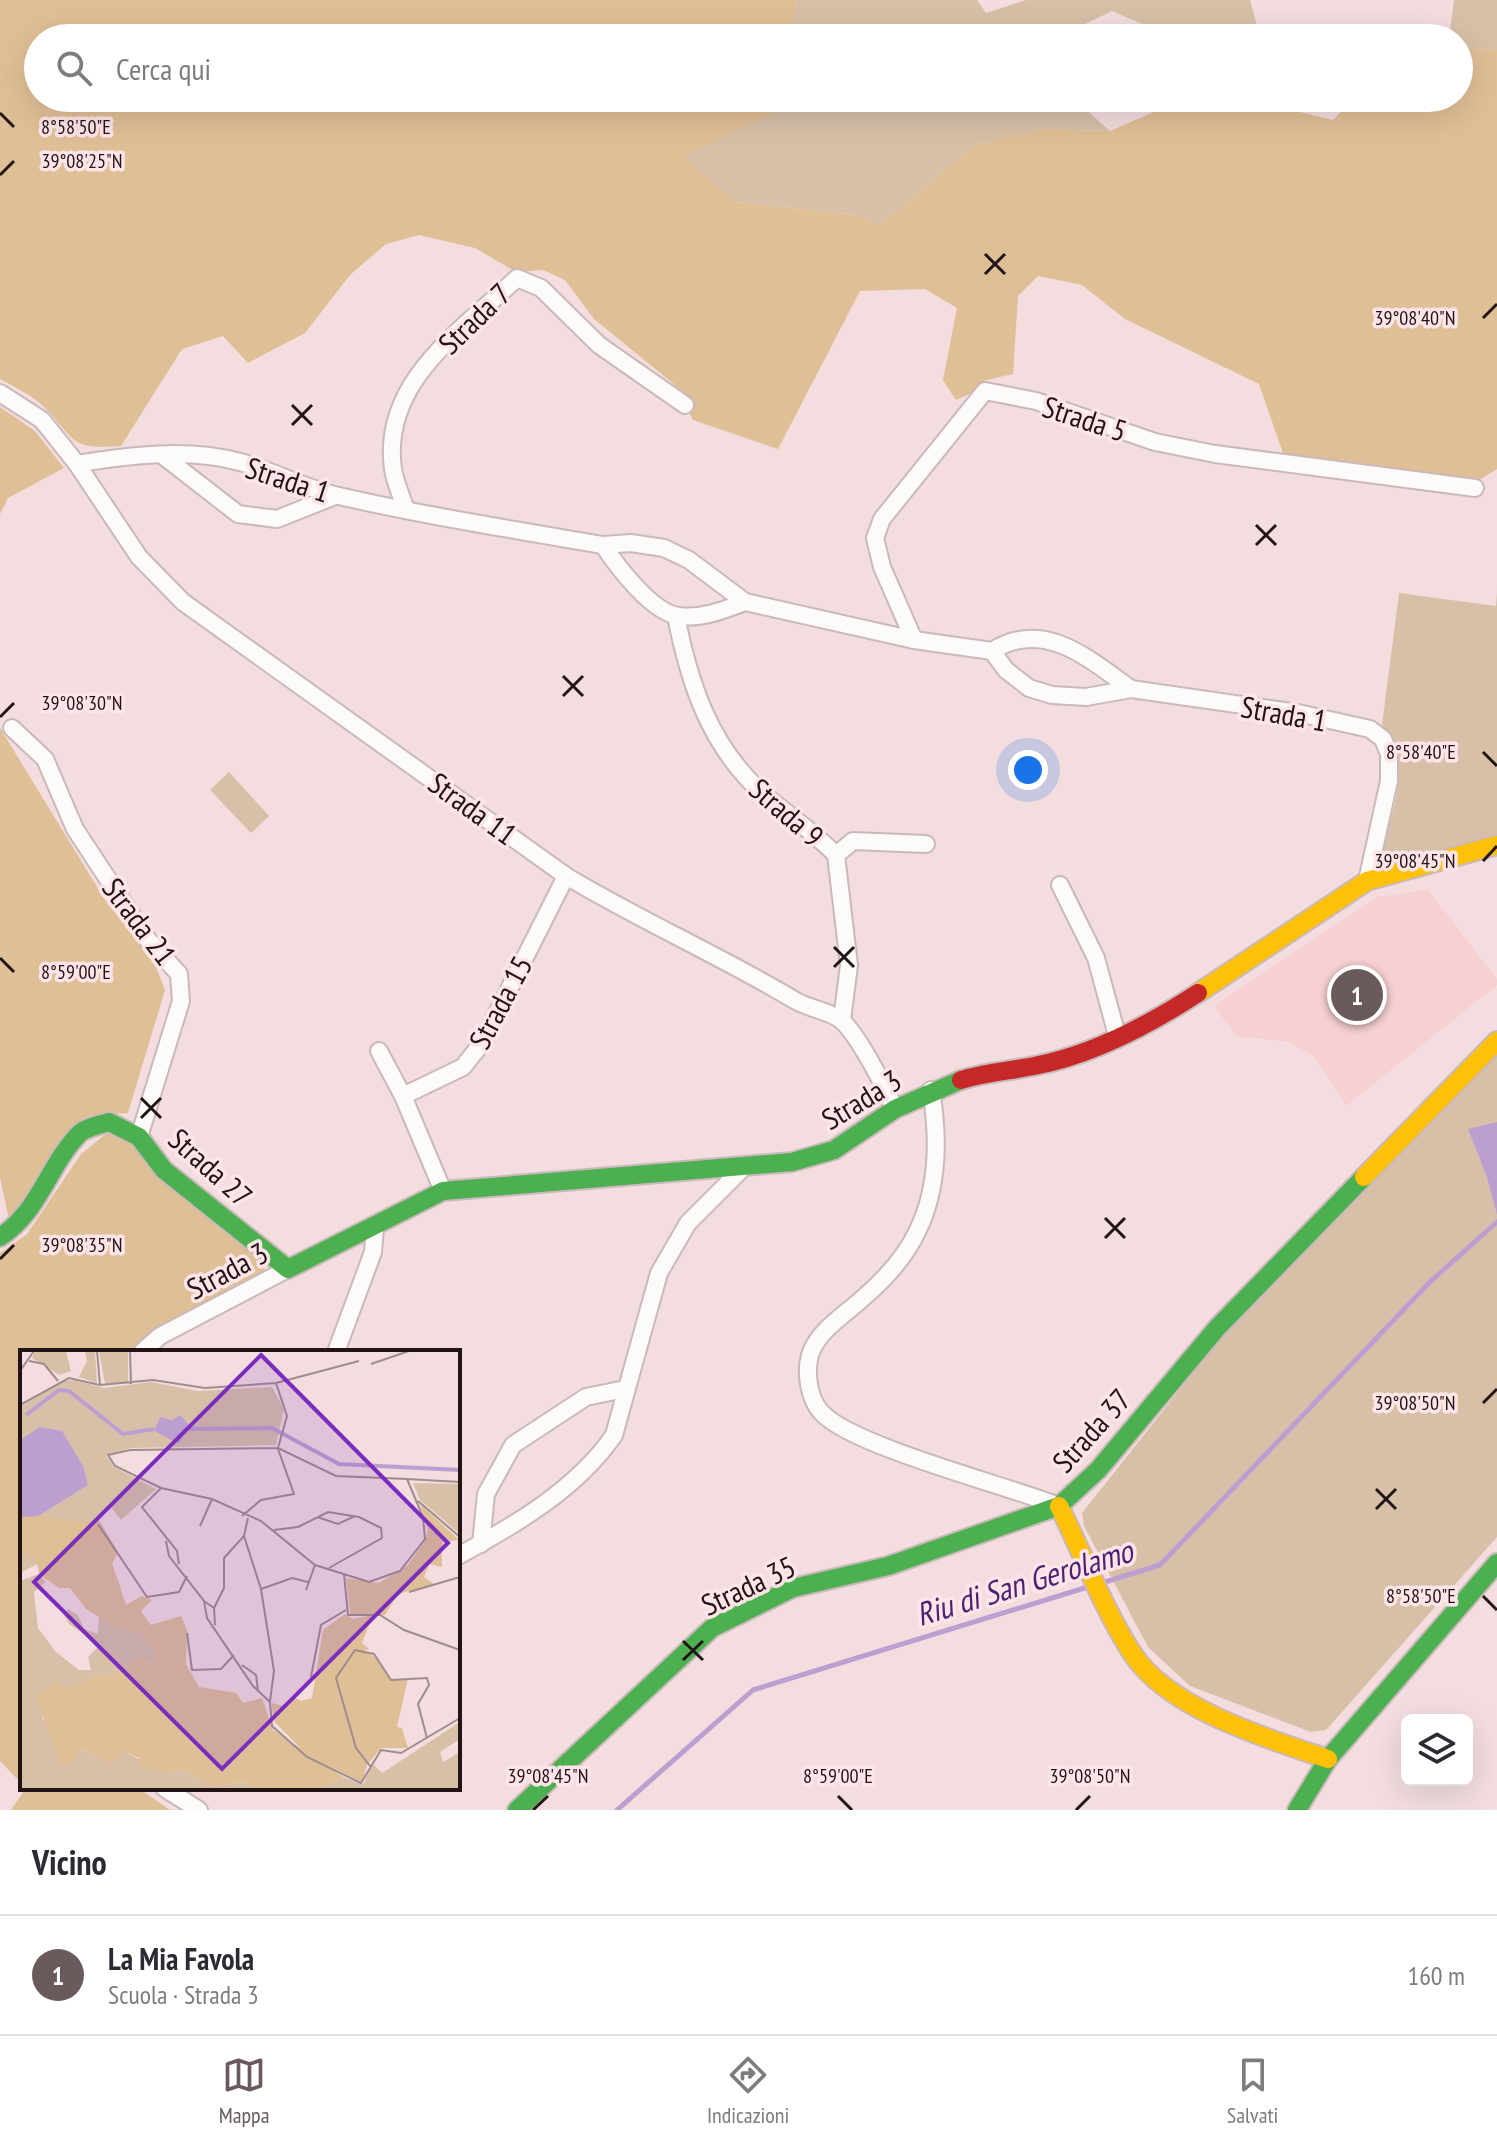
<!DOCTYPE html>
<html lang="it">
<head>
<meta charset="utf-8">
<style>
  body { margin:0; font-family:"PT Sans Narrow",sans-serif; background:#f2f2f3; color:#2b2b33 }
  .controls { position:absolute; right:24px; bottom:24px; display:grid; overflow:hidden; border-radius:12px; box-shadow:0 8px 32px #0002 }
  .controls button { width:72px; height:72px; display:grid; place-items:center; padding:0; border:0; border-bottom:2px solid #e1e1e2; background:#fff; color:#2b2b33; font:40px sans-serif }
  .you { position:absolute; left:1028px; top:770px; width:28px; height:28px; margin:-20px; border:6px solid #fff; border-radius:50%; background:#1a73e8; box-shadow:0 0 0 12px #1a73e833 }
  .badge { display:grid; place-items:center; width:52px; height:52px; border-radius:50%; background:#6b5a5b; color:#fff; font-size:26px; font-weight:700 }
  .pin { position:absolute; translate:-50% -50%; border:4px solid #fff; box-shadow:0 2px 8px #0006 }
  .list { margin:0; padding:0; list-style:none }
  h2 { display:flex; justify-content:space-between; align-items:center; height:104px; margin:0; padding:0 32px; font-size:34px }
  h2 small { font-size:26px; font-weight:400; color:#7c7c81 }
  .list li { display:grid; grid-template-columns:52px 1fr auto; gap:24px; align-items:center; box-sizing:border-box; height:120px; padding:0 32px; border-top:2px solid #e1e1e2 }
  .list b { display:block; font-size:30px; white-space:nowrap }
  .list p { margin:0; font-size:26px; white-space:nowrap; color:#7c7c81 }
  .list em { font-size:26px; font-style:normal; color:#7c7c81 }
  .icon { flex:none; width:44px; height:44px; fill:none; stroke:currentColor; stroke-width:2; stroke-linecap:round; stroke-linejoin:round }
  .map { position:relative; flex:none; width:1497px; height:1810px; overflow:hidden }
  .search { position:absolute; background:#fff; box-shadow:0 8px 32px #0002; left:24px; right:24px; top:24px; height:88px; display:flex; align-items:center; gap:20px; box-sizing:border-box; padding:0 28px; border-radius:44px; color:#7c7c81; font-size:30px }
  .sheet { height:224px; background:#fff }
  nav { display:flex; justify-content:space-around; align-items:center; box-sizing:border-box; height:112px; border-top:2px solid #e1e1e2; background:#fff; font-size:22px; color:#7c7c81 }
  nav a { display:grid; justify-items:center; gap:4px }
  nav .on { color:#6b5a5b }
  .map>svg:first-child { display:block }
  .built { fill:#f6d0d3 }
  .green { fill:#d8c0a8 }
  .forest { fill:#dfbf96 }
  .water { fill:#bc9fd1 }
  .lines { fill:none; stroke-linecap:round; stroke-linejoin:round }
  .stream { stroke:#bc9fd1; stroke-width:5 }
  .street-casing { stroke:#cab9ba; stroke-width:20 }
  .fast-casing { stroke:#cab9ba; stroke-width:22 }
  .slow-casing { stroke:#cab9ba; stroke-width:22 }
  .jam-casing { stroke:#cab9ba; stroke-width:22 }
  .street { stroke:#fdfafa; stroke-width:16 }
  .fast { stroke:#4caf50; stroke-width:18 }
  .slow { stroke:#ffc107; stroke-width:18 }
  .jam { stroke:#c62828; stroke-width:18 }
  .ticks { fill:none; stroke:#221415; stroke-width:3 }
  .labels { text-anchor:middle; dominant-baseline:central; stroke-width:7; stroke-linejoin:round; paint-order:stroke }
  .street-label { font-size:30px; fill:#221415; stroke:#ffe5e7 }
  .water-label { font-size:32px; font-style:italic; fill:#4c2174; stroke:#ffe5e7 }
  .inset-river { fill:none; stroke:#bc9fd1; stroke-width:4 }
  .inset-road { fill:none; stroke:#9f8d8e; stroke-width:2 }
  .view { fill:#7b2cbf; fill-opacity:0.15; stroke:#7b2cbf; stroke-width:4 }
  .inset-edge { fill:none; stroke:#221415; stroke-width:4 }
  .ticks-label { font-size:20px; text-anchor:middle; fill:#221415; stroke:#ffe5e7; stroke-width:7; stroke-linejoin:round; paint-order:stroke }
</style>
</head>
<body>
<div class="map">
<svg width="1497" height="1810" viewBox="0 0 1497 1810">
  <rect width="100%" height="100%" fill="#f3ddde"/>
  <path class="built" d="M1428,890L1497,979V985L1346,1106L1314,1056L1289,1042L1236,1036L1214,1006L1376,897Z"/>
  <g class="green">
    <path d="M797,0H977L986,13L1026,0H1250L1257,25C1186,45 1178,40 1112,11L1056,38H791Z"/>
    <path d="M1454,0H1497V50L1459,47V38H1449Z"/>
    <path d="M783,98H1073L1110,131L1041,129L976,144L880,225L857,215L736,202L683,157L781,108Z"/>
    <path d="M1497,591V834L1392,864L1384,860L1381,851C1395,805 1411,768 1382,725L1399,593L1496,606Z"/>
    <path d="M229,772L269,816L251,833L210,790Z"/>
    <path d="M1497,1055V1537L1326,1730L1311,1732L1190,1686L1148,1647L1084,1526L1082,1513L1220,1339Z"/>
  </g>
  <g class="forest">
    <path d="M0,0H797L791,38H38V98H783L782,108L684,157L736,202L857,215L880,225L976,144L1041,129L1110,131L1184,99L1271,105L1333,120L1354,98H1459V47L1497,50V469L1473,484L1284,456L1259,384L1125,319L1082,285L1038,276L1018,296L1013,374L986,380L971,393L956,400L943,380L957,308L925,289L860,291L778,449L693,420L675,385L594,319L565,280L543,270L516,272L475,248L419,235L386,244L350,275L305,333L248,363L223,336L182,349L121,446C68,450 77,440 43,406C32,395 14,387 0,379Z"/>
    <path d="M0,407L35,431L64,468L8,498L0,514Z"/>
    <path d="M0,728L105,900L153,960L165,990L128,1113C42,1118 57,1168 9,1220L0,1177Z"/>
    <path d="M107,1133L119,1135L265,1262L264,1278L157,1331L133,1352H22V1784L0,1761V1253L27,1234L81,1154Z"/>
    <path d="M26,1788H138L170,1810H11Z"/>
  </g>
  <path class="water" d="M1497,1122V1215L1487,1177L1468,1129Z"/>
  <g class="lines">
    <g class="stream">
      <path d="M1105,1582L1160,1565L1431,1281L1497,1222"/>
      <path d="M617,1810L753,1690L1091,1586"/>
    </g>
    <g class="street-casing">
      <g id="street">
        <path d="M0,393L42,420L77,464C129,455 189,448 240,462C274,471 305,489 339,496C426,516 515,530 603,545L631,543L664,548L689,560L745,602L914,640L992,651C1044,618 1089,659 1131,689"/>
        <path d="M162,455L238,514L277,519L335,496"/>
        <path d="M77,464L139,557L183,602L566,876C641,921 721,956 796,1001C810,1009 830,1011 841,1020C858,1034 885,1088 895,1109"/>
        <path d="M406,510C402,497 395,483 393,469C381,382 460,332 517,278L541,288L599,345L685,405"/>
        <path d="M603,545C617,566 652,613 679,616C702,619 724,610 745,602"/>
        <path d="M676,616C689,682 709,744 760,791C785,813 813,831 836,855L849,965L842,1020"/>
        <path d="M914,640L882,567L875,538L882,519L985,391L1036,401L1155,442L1215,454L1475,488"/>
        <path d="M992,651L1006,670L1029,688L1052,695L1086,697L1131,689L1298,713L1370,729L1383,739L1389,754V781L1367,881"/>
        <path d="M12,728L45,759L75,829L148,940L179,974L181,1001L139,1137"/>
        <path d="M836,855L853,841L926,844"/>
        <path d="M1060,885L1096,958L1118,1039"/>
        <path d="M379,1051L403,1096L443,1191"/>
        <path d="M931,1090C939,1138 939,1188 917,1232C905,1257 884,1280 863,1298C846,1314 817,1331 810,1355C805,1373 809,1400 822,1413C852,1446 1008,1486 1059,1506"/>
        <path d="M403,1096L463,1067L482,1043L566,876"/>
        <path d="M142,1352L160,1336L288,1269"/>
        <path d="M336,1352L373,1252L375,1227"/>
        <path d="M481,1544L486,1494L513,1445L586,1397L625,1389"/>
        <path d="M458,1556C515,1525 577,1489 614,1435L659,1273L688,1223L745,1166"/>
        <path d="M164,1788L199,1810"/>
      </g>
    </g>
    <g class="fast-casing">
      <g id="fast">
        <path d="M0,1237C40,1211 48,1165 80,1133C87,1127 100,1125 109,1122L139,1137L164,1170L288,1269L443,1191L792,1162L834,1150L895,1109L961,1080"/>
        <path d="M517,1810L712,1628L793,1588L888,1566L1059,1506L1098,1470L1217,1328L1364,1177"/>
        <path d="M1297,1810L1328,1759L1497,1563"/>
      </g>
    </g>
    <g class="slow-casing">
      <g id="slow">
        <path d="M1198,993L1367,881L1497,845"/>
        <path d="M1364,1177L1497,1041"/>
        <path d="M1059,1506C1083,1554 1103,1608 1132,1653C1168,1709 1268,1739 1328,1759"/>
      </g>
    </g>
    <g class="jam-casing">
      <path id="jam" d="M961,1080C986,1072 1009,1071 1034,1066C1093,1055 1149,1025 1198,993"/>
    </g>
    <use href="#street" class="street"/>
    <use href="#fast" class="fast"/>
    <use href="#slow" class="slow"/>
    <use href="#jam" class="jam"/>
  </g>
  <path class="ticks" d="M0,113L14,127M0,175L14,161M985,254L1005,274M985,274L1005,254M1483,318L1497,304M292,405L312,425M292,425L312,405M1256,525L1276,545M1256,545L1276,525M563,676L583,696M563,696L583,676M0,717L14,703M1483,752L1497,766M1483,861L1497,846M834,947L854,967M0,958L14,972M834,967L854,947M141,1098L161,1118M141,1118L161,1098M1105,1218L1125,1238M1105,1238L1125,1218M0,1259L14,1245M1483,1403L1497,1389M1376,1489L1396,1509M1376,1509L1396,1489M1483,1596L1497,1610M683,1641L703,1660M683,1660L703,1641M838,1796L852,1810M533,1810L548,1796M1076,1810L1090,1796"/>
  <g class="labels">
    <g class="street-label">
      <text transform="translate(474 318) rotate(-44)">Strada 7</text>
      <text transform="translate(1085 418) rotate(18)">Strada 5</text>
      <text transform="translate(288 479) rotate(18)">Strada 1</text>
      <text transform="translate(1284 713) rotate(10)">Strada 1</text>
      <text transform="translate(473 808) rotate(36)">Strada 11</text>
      <text transform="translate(787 812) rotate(41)">Strada 9</text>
      <text transform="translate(140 921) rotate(53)">Strada 21</text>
      <text transform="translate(500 1002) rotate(-62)">Strada 15</text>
      <text transform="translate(861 1099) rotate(-31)">Strada 3</text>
      <text transform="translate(211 1167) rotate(42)">Strada 27</text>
      <text transform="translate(227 1270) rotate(-28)">Strada 3</text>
      <text transform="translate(1091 1430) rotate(-48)">Strada 37</text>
      <text transform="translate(748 1585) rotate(-25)">Strada 35</text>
    </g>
    <g class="water-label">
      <text transform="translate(1024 1582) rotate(-17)">Riu di San Gerolamo</text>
    </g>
  </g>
  <g transform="translate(20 1350)">
    <rect width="440" height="440" fill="#f3ddde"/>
    <path d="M15,1H46L51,21L39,25L12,8ZM65,1H75L77,33L59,27L67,11ZM79,1H108V33L85,34ZM55,30L84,38L131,32L178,41L252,37L264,59L256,95L111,98L86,105L94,117L136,139L101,170L90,156L78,168L98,202L92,214L101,239L29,208L0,223V57L41,31ZM393,133L440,134V184L400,150ZM19,224L26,232L14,242L18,278L36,302L59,320H71L68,307L80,295L49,274L44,265L48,259L58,265L64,279L78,284L79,264L98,279L120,281L135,302L136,314L117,308L96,324L69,327L22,368L32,381L40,414L59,399L90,413L104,401L144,423L166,420L188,437L226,432L234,439H0V231ZM440,372V389L420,402L423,412L440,402V439H297L325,428L343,434L353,414L362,423Z" fill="#d8c0a8"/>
    <path d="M400,154L439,190L422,192V217L409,214L404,227L414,234L378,244L365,265L330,264L326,228L359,233L387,216L405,191L408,180ZM18,166L78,174L98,202L92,214L106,255L122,246L132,250L121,261L131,275L161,266L167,280L166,314L179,337L216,343L223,353L242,348L253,380L325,428L297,439H234L226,432L188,437L166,420L144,423L121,417L119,408L104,401L91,414L60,399L52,414H40L15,345L36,331L52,339L69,327L96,324L117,308L135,314V302L120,281L98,279L66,259L50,238H39L19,224L16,209L0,200V167ZM325,264L333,269L353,265L342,293L349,299L344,301L355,307L370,330L388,329L377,377L382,378L388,398H361L347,415L342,432L288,406L253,370L252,353L263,356L274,347L281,351L292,348L303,280Z" fill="#dfbf96"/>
    <path d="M160,65L169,75L159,94L134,81L140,67L152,70ZM20,77L42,81L63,116L68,135L18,166L0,167V90Z" fill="#bc9fd1"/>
    <path class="inset-river" d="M6,65L39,40L49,41L103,84L134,79M164,79L252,78L319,114L440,120"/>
    <path class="inset-road" d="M77,1L80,35M110,1L111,34M9,11L24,14L38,31M351,14L389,1M0,21L14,1M256,33L267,66L258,98M0,55L49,28L80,35L133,30L185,38L256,33L339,11M387,129L403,167L405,189L380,221L349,232L295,215L241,171L192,149L141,138L95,116L88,105L110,100L258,98L316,126L387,129L440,132M141,138L122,157L157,201L159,214M398,151L440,187M222,166L241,150L274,144L258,99M297,167L318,174L335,166M228,168L224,186L241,239L254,321L250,351M78,174L127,247L159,242L167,226M180,176L192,149M254,180L278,177L308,162L339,167L361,178L362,188L309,218M146,191L149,206L184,251L187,268L233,336L250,352L252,376L287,407L341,433L361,400L381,403L440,368M324,224L328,265H360L384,280L440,300M241,239L272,228L288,232M286,240L295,215M389,242L440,227M184,251L194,258L195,275M194,258L204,238V208L224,186M167,283L172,320L201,319L214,305M222,315L236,325L238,341M291,327L301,275L326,260M350,416L336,398L316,328L335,300L354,304L371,330L407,328L409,335L398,354L407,388"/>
    <path class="view" d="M241,5L428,193L202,419L14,232Z"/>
    <rect width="440" height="440" class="inset-edge"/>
  </g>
  <g class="ticks-label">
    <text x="76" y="134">8°58'50"E</text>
    <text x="82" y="168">39°08'25"N</text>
    <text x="1415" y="325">39°08'40"N</text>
    <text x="82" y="710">39°08'30"N</text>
    <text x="1421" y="759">8°58'40"E</text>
    <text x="1415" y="868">39°08'45"N</text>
    <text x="76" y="979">8°59'00"E</text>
    <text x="82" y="1252">39°08'35"N</text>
    <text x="1415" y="1410">39°08'50"N</text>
    <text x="1421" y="1603">8°58'50"E</text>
    <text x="1090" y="1783">39°08'50"N</text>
    <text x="548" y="1783">39°08'45"N</text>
    <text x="838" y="1783">8°59'00"E</text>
  </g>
</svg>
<div class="controls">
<button><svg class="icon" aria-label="layers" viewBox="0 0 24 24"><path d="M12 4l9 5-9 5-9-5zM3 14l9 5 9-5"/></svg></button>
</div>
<div class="you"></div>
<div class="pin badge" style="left:1357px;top:995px">1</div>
<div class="search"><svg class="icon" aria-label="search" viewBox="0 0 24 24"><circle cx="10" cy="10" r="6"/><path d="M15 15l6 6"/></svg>Cerca qui</div>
</div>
<section class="sheet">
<h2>Vicino<small></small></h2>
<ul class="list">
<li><span class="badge">1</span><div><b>La Mia Favola</b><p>Scuola · Strada 3</p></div><em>160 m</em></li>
</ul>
</section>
<nav>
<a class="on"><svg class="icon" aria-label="map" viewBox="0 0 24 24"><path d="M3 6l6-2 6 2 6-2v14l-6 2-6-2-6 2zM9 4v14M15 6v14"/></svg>Mappa</a>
<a><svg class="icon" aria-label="directions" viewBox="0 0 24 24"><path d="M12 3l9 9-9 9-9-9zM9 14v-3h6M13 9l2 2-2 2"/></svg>Indicazioni</a>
<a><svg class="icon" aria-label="saved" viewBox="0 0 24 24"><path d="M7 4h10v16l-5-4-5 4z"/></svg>Salvati</a>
</nav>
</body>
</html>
